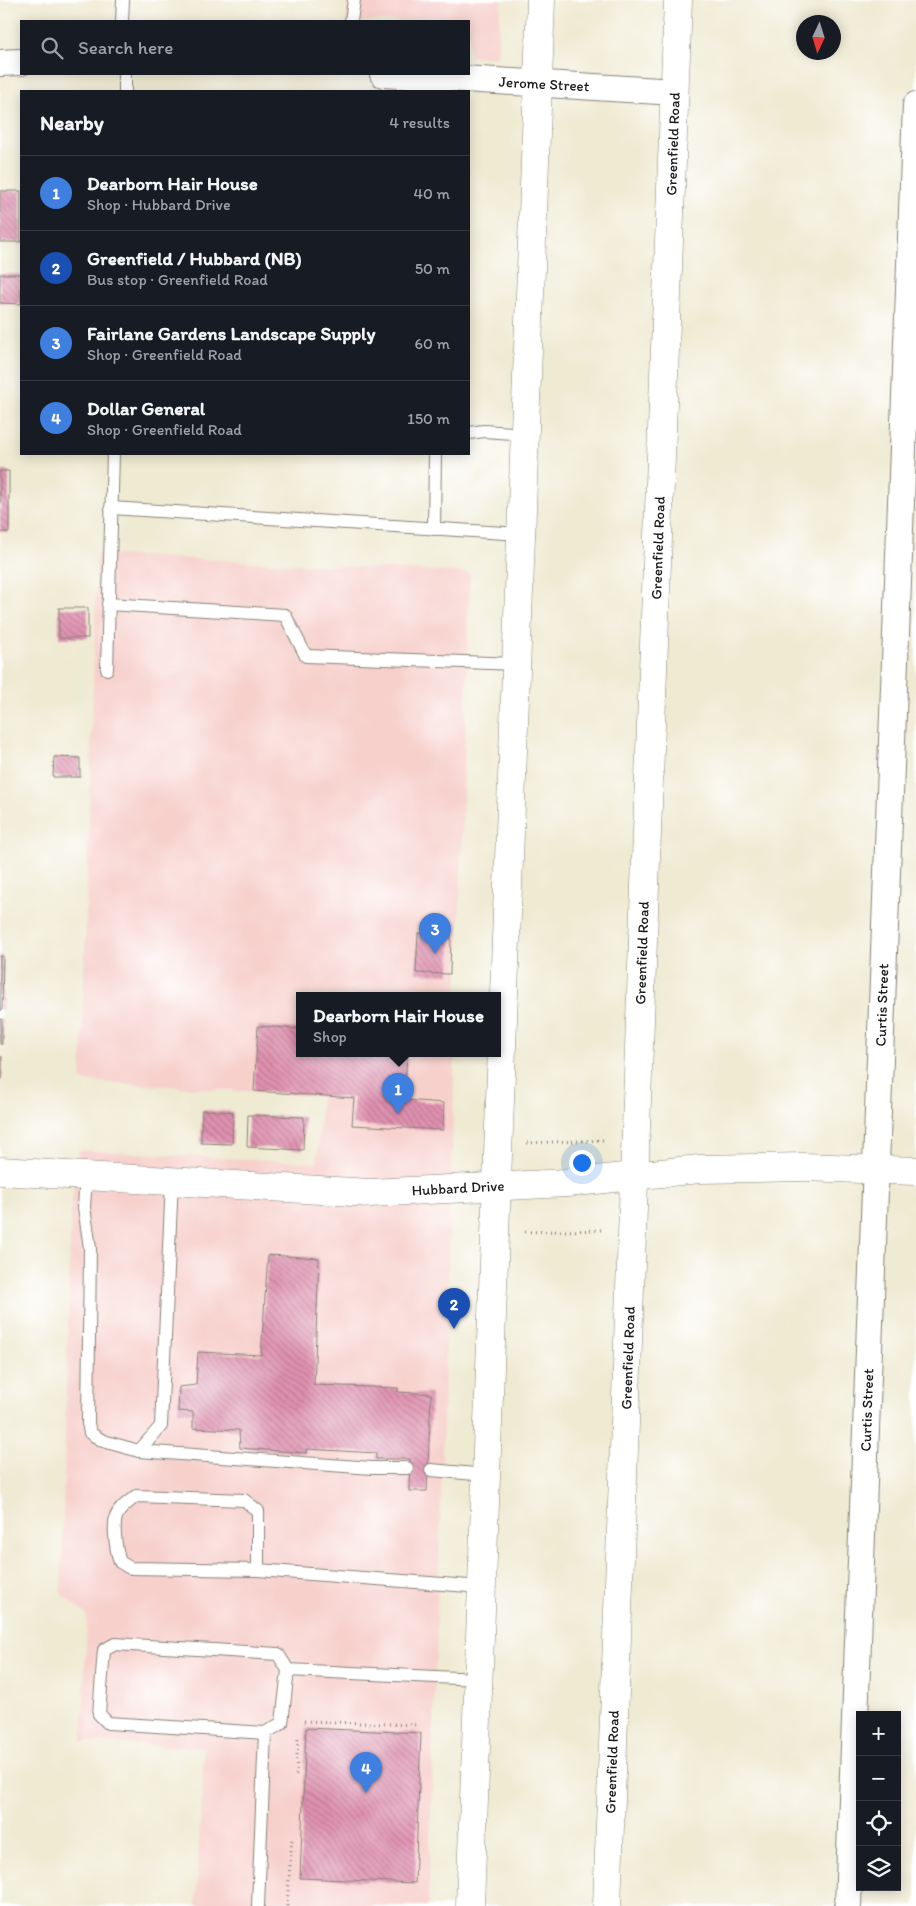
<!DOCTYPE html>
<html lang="en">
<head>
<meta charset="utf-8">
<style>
  body { margin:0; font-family:Itim,sans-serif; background:#242831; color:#f1f3f6 }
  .controls { position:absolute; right:15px; bottom:15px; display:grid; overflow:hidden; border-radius:0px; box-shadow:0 2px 12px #0003 }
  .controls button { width:45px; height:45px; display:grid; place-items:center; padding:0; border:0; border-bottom:1px solid #363941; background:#171b24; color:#f1f3f6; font:25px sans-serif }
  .compass { position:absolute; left:796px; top:15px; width:45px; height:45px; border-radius:50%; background:#171b24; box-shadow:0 2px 12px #0003; rotate:184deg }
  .you { position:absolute; left:581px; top:1162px; width:18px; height:18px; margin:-12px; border:4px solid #fff; border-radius:50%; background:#1a73e8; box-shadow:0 0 0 8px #1a73e833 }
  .badge { display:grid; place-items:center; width:32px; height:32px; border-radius:50%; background:#1f6fb2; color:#fff; font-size:16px; font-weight:700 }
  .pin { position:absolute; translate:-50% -41px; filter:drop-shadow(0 1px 2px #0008) }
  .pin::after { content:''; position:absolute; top:26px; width:18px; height:15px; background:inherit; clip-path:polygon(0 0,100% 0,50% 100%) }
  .popup { position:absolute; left:296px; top:992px; width:205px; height:65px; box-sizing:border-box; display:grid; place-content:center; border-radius:0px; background:#171b24; filter:drop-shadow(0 1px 4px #0005); font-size:16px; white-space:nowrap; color:#9ea1a6 }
  .popup b { font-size:19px; color:#f1f3f6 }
  .popup::after { content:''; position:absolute; left:50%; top:100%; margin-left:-10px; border:10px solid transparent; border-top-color:#171b24 }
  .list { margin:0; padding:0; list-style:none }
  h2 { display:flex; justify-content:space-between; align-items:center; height:65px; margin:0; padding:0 20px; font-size:21px }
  h2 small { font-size:16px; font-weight:400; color:#9ea1a6 }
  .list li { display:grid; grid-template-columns:32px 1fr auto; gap:15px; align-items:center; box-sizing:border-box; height:75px; padding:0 20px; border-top:1px solid #363941 }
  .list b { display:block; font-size:19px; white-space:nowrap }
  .list p { margin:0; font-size:16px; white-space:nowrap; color:#9ea1a6 }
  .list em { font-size:16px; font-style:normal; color:#9ea1a6 }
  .icon { flex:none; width:28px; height:28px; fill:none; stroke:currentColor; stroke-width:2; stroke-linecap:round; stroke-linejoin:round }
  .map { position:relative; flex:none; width:916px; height:1906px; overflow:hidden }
  .search { position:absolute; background:#171b24; box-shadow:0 2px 12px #0003; left:20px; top:20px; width:450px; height:55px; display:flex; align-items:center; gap:12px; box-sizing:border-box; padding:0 18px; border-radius:0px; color:#9ea1a6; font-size:19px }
  .panel { position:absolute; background:#171b24; box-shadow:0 2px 12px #0003; left:20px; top:90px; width:450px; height:365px; border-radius:0px }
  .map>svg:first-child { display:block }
  .built { fill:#f7d0cc }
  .building { fill:url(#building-back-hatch) }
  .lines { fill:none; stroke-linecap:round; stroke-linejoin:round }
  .service-casing { stroke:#868377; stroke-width:14 }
  .minor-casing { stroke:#868377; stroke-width:28 }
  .tertiary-casing { stroke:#868377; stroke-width:29 }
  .secondary-casing { stroke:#868377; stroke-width:29 }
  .path { stroke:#868377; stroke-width:3; stroke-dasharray:1 4; stroke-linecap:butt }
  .service { stroke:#fff; stroke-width:12 }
  .minor { stroke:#fff; stroke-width:26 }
  .tertiary { stroke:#fff; stroke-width:28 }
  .secondary { stroke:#fff; stroke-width:28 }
  .labels { text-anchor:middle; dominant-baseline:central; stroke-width:4; stroke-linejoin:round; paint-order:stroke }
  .street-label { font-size:15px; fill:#1c1c1c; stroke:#fff }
</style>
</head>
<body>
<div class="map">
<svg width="916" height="1906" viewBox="0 0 916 1906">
  <defs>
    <pattern id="building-back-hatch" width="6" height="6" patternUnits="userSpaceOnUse" patternTransform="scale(1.25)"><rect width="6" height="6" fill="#e091b0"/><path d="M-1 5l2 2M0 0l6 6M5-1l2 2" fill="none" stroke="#b5768e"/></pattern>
  </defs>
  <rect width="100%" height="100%" fill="#fff"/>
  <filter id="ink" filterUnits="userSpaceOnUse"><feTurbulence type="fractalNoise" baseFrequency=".02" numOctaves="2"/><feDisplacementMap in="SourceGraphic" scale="10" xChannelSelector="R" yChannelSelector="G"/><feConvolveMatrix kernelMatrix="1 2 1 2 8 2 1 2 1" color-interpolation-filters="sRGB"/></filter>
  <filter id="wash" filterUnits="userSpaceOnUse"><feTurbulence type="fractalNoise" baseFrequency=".0096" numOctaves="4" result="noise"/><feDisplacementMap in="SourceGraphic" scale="20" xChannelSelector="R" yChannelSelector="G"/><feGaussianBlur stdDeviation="1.12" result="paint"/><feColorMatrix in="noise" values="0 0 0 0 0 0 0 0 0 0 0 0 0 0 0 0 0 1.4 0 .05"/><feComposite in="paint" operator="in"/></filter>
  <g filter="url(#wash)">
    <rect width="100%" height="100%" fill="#efead2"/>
    <g class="built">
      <path d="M349,0H501L497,58L469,56V21H346Z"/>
      <path d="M97,554L470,573L457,995H299V1053H455L428,1906H196L204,1748L82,1741L87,1615L61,1594L71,1206L79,1150L317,1163L321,1096L81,1081Z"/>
    </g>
    <g id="blocks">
      <g class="building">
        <rect x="0" y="191" width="21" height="51"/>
        <path d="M0,274H21V304L0,303Z"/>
        <rect x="0" y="471" width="9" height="61"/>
        <rect x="59" y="608" width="29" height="30"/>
        <path d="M54,757L80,758V777H53Z"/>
        <path d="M418,933L451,935L450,974L416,973Z"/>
        <path d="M0,956H3L2,1010H0Z"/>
        <rect x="0" y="1019" width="2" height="25"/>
        <path d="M258,1026L299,1029V1053H381V1055L407,1056L404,1100L444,1103L443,1130L352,1125L354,1098L254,1091Z"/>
        <rect x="0" y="1057" width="2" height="22"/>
        <path d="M202,1110L233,1112L232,1144L201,1143Z"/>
        <path d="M248,1115L304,1117L303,1150L247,1147Z"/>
        <path d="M268,1255L319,1258L314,1385L398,1388V1392L431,1394L427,1491H409L410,1459H376V1453L306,1449V1453L240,1448L239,1430L193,1428V1412L178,1411L179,1387L196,1385L198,1352L261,1355Z"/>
        <path d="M306,1728L421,1733L415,1883L300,1878Z"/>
      </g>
    </g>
  </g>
  <g filter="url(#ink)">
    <use href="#blocks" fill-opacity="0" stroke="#868377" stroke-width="1"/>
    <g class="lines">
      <g class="service-casing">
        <g id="service">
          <path d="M122,21L123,0"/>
          <path d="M351,21L354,0"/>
          <path d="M125,74V91"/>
          <path d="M469,433L484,431L525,434"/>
          <path d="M111,508L521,534"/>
          <path d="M434,529L435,454"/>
          <path d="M108,604L285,615L306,656L516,664"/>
          <path d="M107,669L113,454"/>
          <path d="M86,1176L84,1207L90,1248L88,1423L90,1433L103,1441L139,1451L372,1468H407"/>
          <path d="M139,1451L161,1426L172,1181"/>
          <path d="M431,1470L486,1475"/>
          <path d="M258,1570V1511L244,1500L136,1496C129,1502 119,1508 116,1517C113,1528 116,1551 120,1562L130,1568L258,1570L482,1587"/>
          <path d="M265,1733L282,1723L288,1670"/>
          <path d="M258,1906L265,1733L108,1723L99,1714L104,1650L115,1644L278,1654L288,1670L478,1679"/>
        </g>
      </g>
      <g class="minor-casing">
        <g id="minor">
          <path d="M0,63L21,62"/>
          <path d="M383,74L675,92"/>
          <path d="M848,1906L916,105"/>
        </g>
      </g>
      <g class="tertiary-casing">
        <path id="tertiary" d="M0,1171L370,1193L567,1183L699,1169L803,1167L916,1171"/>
      </g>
      <g class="secondary-casing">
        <g id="secondary">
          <path d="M470,1906L541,0"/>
          <path d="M607,1906L678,0"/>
        </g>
      </g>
      <g class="path">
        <path d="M527,1143L603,1140"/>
        <path d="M525,1232L604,1230"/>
        <path d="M304,1721L416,1725"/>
        <path d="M296,1775L298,1737"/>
        <path d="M287,1906L292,1838"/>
      </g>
      <use href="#service" class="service"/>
      <use href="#minor" class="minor"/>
      <use href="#tertiary" class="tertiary"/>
      <use href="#secondary" class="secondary"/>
    </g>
  </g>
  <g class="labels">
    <g class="street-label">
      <text transform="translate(544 84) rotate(3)">Jerome Street</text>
      <text transform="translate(673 144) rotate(-88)">Greenfield Road</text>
      <text transform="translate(658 548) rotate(-88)">Greenfield Road</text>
      <text transform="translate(642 953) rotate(-88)">Greenfield Road</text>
      <text transform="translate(882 1005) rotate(-88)">Curtis Street</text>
      <text transform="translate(458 1188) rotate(-3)">Hubbard Drive</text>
      <text transform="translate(628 1358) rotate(-88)">Greenfield Road</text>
      <text transform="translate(867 1410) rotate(-88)">Curtis Street</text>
      <text transform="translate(612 1762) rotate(-88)">Greenfield Road</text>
    </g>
  </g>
</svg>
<div class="controls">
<button>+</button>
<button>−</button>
<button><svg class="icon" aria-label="locate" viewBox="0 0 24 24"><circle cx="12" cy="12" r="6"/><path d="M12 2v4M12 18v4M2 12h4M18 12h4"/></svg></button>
<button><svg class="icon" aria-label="layers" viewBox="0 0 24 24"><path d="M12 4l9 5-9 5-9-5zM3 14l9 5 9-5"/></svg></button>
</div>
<svg class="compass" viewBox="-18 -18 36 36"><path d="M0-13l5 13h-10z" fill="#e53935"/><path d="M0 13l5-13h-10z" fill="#9ea1a6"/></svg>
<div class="you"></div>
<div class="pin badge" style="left:398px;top:1114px;background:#3f7fe0">1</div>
<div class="popup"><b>Dearborn Hair House</b>Shop</div>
<div class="pin badge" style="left:454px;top:1329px;background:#1a4fb4">2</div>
<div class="pin badge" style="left:435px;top:954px;background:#3f7fe0">3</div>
<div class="pin badge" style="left:366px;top:1793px;background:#3f7fe0">4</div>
<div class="search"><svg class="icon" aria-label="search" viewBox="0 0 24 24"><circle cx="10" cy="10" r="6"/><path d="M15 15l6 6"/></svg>Search here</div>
<section class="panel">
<h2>Nearby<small>4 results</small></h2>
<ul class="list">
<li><span class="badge" style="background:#3f7fe0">1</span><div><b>Dearborn Hair House</b><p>Shop · Hubbard Drive</p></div><em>40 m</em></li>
<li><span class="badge" style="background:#1a4fb4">2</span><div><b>Greenfield / Hubbard (NB)</b><p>Bus stop · Greenfield Road</p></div><em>50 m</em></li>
<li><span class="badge" style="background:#3f7fe0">3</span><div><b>Fairlane Gardens Landscape Supply</b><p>Shop · Greenfield Road</p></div><em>60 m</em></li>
<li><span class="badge" style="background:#3f7fe0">4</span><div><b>Dollar General</b><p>Shop · Greenfield Road</p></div><em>150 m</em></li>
</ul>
</section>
</div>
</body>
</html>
